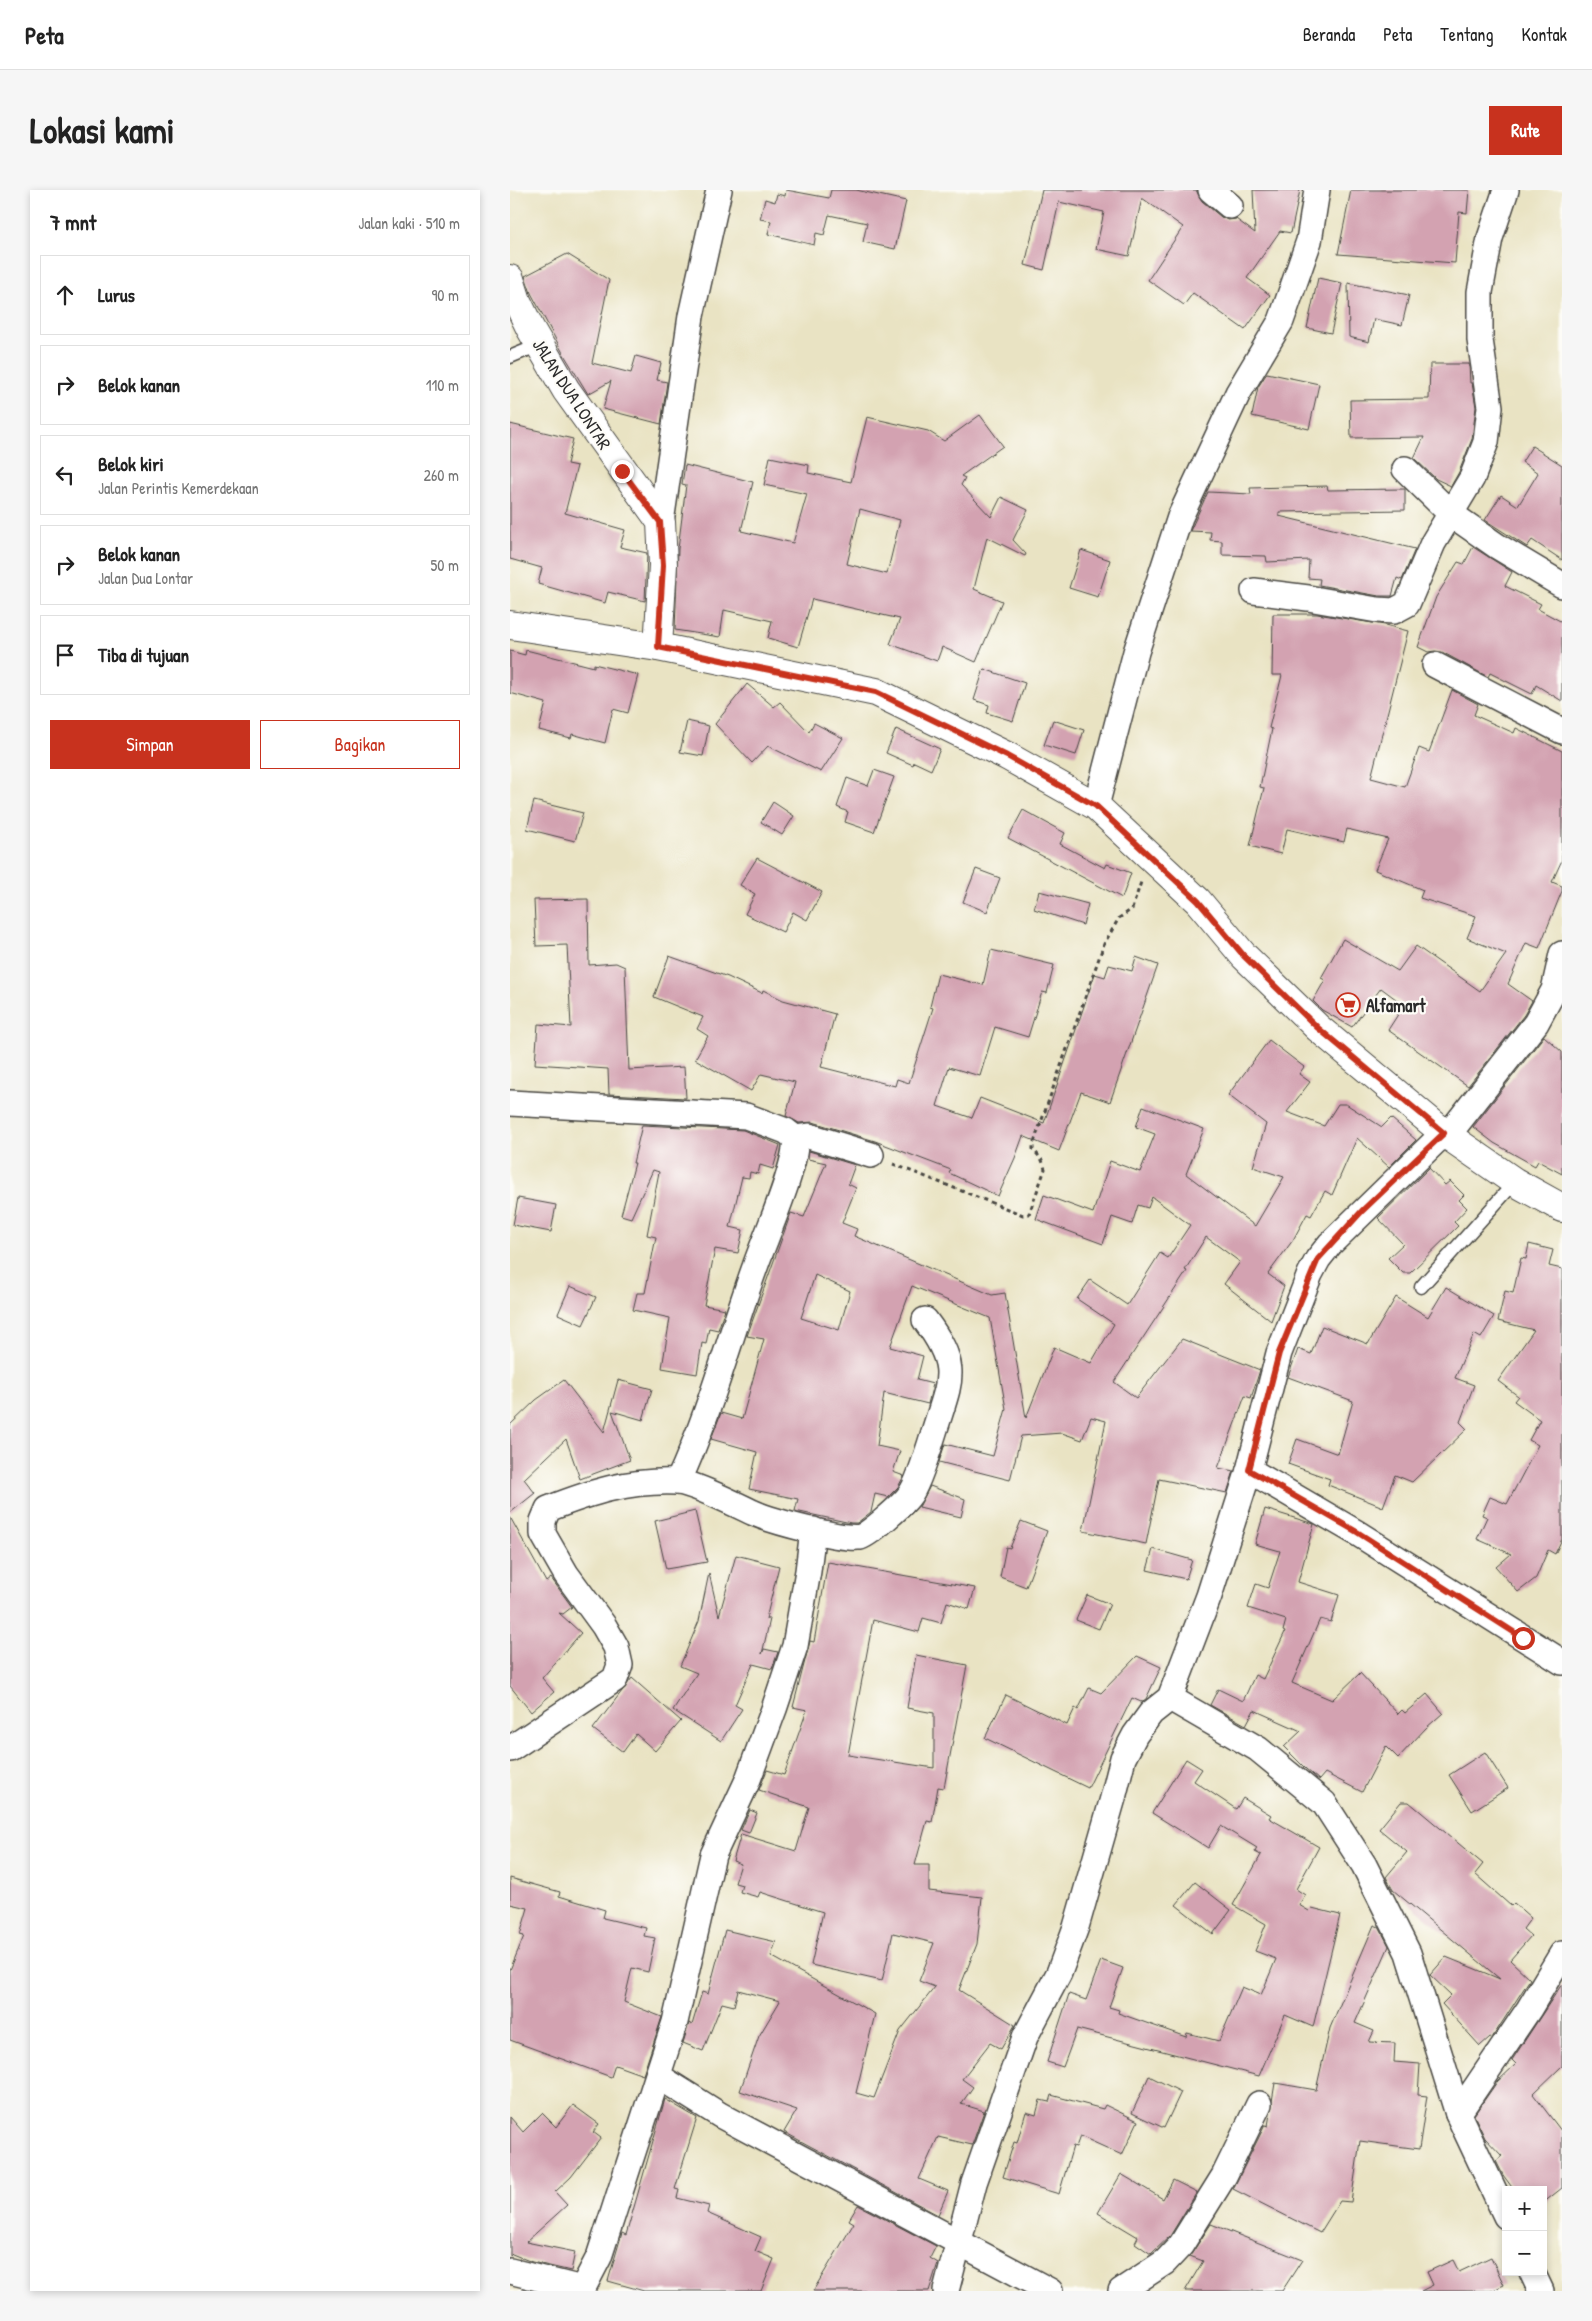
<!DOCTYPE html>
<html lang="id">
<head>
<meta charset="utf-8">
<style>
  body { margin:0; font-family:"Patrick Hand",sans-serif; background:#f6f6f6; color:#222 }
  .controls { position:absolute; right:15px; bottom:15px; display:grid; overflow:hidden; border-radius:0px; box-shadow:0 2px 8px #0003 }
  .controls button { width:45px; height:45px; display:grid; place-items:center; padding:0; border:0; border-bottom:1px solid #e0e0e0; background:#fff; color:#222; font:25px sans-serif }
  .stop { position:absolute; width:15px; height:15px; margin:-11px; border:4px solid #c8321e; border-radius:50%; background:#fff }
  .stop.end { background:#c8321e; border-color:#fff; box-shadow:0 1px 5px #0008 }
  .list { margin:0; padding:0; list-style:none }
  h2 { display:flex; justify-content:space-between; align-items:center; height:65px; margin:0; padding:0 20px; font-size:21px }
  h2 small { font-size:16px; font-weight:400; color:#767676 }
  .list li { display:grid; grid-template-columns:32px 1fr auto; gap:15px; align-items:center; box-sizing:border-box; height:80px; margin:0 10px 10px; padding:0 10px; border:1px solid #e0e0e0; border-radius:0px }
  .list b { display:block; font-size:19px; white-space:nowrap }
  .list p { margin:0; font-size:16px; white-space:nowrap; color:#767676 }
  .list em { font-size:16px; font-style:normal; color:#767676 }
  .actions { display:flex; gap:10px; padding:15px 20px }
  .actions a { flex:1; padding:11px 0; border:1px solid #c8321e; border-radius:0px; text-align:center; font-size:18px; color:#c8321e }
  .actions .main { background:#c8321e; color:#fff }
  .icon { flex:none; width:28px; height:28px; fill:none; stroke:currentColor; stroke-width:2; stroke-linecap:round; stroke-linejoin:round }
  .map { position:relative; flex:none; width:1052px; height:2101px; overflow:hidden; border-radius:0px }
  header { display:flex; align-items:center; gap:30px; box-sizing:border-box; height:70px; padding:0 25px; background:#fff; border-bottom:1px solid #e0e0e0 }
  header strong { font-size:24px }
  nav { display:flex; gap:28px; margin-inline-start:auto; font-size:18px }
  .intro { display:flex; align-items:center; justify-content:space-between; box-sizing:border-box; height:120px; padding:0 30px }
  h1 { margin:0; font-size:35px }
  .button { padding:12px 22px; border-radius:0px; background:#c8321e; color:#fff; font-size:18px; font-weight:700 }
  main { display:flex; gap:30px; padding:0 30px }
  aside { flex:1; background:#fff; border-radius:0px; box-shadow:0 2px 8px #0003 }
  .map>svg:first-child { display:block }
  .building { fill:#d3a2b1; fill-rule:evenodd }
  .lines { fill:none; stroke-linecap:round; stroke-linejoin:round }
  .service-casing { stroke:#484742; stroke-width:15 }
  .minor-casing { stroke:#484742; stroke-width:28 }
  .tertiary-casing { stroke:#484742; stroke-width:30 }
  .path { stroke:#484742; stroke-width:3; stroke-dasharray:4 4; stroke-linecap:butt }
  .service { stroke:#fff; stroke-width:12 }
  .minor { stroke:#fff; stroke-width:25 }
  .tertiary { stroke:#fff; stroke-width:28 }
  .route { stroke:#c8321e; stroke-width:6 }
  .labels { text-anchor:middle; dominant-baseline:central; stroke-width:4.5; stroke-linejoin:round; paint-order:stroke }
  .street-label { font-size:18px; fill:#2b2b2b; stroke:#fdfcf7 }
  .poi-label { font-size:18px; font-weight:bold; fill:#2b2b2b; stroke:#fdfcf7; text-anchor:start }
</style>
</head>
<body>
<header>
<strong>Peta</strong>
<nav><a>Beranda</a><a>Peta</a><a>Tentang</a><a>Kontak</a></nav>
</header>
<div class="intro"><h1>Lokasi kami</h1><a class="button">Rute</a></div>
<main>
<aside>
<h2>7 mnt<small>Jalan kaki · 510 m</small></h2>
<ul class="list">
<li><svg class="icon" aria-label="ahead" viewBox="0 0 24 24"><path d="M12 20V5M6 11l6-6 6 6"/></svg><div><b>Lurus</b></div><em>90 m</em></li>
<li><svg class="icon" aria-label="right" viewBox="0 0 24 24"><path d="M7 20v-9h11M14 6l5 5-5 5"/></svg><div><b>Belok kanan</b></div><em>110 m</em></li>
<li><svg class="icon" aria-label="left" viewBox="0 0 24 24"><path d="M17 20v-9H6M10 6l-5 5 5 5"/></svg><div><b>Belok kiri</b><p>Jalan Perintis Kemerdekaan</p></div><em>260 m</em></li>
<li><svg class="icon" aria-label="right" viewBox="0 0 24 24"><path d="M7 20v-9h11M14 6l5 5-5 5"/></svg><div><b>Belok kanan</b><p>Jalan Dua Lontar</p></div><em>50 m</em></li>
<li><svg class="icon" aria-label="arrive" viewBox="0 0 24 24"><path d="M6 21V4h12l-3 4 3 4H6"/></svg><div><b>Tiba di tujuan</b></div></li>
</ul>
<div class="actions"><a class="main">Simpan</a><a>Bagikan</a></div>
</aside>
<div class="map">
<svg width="1052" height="2101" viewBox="0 0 1052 2101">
  <rect width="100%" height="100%" fill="#fdfcf7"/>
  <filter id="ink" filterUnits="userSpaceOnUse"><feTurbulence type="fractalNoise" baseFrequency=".02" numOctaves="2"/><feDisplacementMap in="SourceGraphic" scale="10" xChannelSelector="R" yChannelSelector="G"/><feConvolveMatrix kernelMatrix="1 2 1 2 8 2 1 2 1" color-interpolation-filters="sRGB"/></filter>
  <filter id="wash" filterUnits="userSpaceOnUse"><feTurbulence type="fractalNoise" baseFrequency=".0096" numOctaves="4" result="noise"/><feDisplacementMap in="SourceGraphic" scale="20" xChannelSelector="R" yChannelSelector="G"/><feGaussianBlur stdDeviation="1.12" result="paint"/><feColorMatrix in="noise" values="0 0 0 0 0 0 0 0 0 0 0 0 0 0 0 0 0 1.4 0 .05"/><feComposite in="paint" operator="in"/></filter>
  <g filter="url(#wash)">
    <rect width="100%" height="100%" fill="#e9e3c3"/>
    <g id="blocks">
      <g class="building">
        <path d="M276,0L319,8L321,0H346L396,11L385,59L353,52L357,33L319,25L314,45L306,43L304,55L258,44L261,31L250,29L255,9L265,12L267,4L275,6Z"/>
        <path d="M532,0H686L692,11L711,27L718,30L726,29L745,43L743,0H790L781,43L770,41L737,88L760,105L735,140L683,103L674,115L638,90L673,37L632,8L619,66L586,59L594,22L549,12L534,80L515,75Z"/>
        <path d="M841,0H959L957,23L949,22L945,73L828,64Z"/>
        <path d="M57,64L99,90L82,173L121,183L126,166L151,173L147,190L157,192L151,234L93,219L101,191L78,204L53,163L21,103L15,86Z"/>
        <path d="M808,88L832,93L821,143L797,138Z"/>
        <path d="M838,93L899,105L892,135L864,129L859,152L839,147Z"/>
        <path d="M920,174H959L960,193H962L966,217L962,249L949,282L941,296L926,289L904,268L914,247L841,248L840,210L919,209Z"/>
        <path d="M757,183L809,194L799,239L742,226L748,197Z"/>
        <path d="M470,225L493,256L451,286L455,288L451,295L481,327L491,307L518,320L503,350L516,364L515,366L477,347L464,399L492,411L466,472L432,457L427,471L380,454L390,429L302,409L288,457L258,448L262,431L214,420L210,447L165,440L168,359L176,295L172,294L175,275L243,292L231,341L283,353L297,304L254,295L260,267L299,275L298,283L341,292L357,227L418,241L434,251ZM350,319L390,330L377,384L337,374Z"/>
        <path d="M0,234L63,249L57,274L67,276L55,323L115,340L110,357L137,363L135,411L98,402L95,413L28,394L32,378L0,369Z"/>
        <path d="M1022,256L1052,275V370L1022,350L1017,357L975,330L991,305L1008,316L1028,283L1012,272Z"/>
        <path d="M817,296L818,300L895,299V320L769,322V326L905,359L892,390L887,388L882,406H869L809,395L810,389L798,388L799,370L757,372L756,366L712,365V351L700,350L701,342L680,341L698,302L741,304L740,298Z"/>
        <path d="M963,357L1002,382L995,396L1031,414L1028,419L1052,432V511L1026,495L1022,504L980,483L978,487L932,462L925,461L918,462L908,457L926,407L948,372L954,374Z"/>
        <path d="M571,360L600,370L588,407L559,398Z"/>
        <path d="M763,424H807L875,435L898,441L861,588L895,597L909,558L919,562L942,500L968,514L964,525L1004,543L1006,538L1052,561V670L1042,692L1052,696V701L1029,758L1016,753L998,794L1022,811L1014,825L958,896L878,840L894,815L871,798L842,837L812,820L803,811L815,790L811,788L833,749L888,781L906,756L970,801L996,764L957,748L966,726L910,708L913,700L865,680L878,649L837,639L834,652L777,639L771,664L740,656L754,598L750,597L762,539L759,538L772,485H762Z"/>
        <path d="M16,460L84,477V474L128,485L118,523L103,519L95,553L62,544L61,548L29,540L36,513L0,503V461L15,465Z"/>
        <path d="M474,479L515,493L503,531L477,523L479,515L464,510Z"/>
        <path d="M237,494L264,517L270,512L299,542L304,533L333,548L311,582L258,556L242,573L205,534Z"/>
        <path d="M543,530L574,540L566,565L534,555Z"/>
        <path d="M177,531L199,536L193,566L170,562Z"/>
        <path d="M386,539L430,559L421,580L404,572L403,575L376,563Z"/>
        <path d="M364,580L384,587L364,642L335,632L338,622L327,617L337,588L358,596Z"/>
        <path d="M24,611L73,623L65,651L17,639Z"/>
        <path d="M263,612L284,626L272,645L251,632Z"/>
        <path d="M513,620L555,643L550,654L595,678L597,674L621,683L612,708L498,648Z"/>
        <path d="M247,668L312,702L297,730L283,722L273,742L235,724L245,704L230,695Z"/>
        <path d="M466,679L490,688L477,722L453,712Z"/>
        <path d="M529,701L578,714L573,735L524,719Z"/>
        <path d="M78,709L79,775L106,773L115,777L119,880L174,877L176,908L99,904L98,879L25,874L28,834L61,837L57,755L26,756L24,710Z"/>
        <path d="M481,760L544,775L537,803L532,802L518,847L485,837L470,886L439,877L427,916L462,928L470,908L534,933L585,784L595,787L599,775L622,781L626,767L648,775L600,912L571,902L549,961L513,946L505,968L488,1006L439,983L441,980L365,951L303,932L289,933L276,926L285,892L251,884L241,901L185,869L198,846L187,839L193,827L144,807L159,766L218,787L252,803L253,800L273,810L325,824L311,877L385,896L387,889L399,893L423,818L420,817L428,784L473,795Z"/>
        <path d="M1034,846L1052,862V984L1028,971L1025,976L984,953L963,937Z"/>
        <path d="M759,850L794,877L789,884L800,892L777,922L814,936L828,914H836L872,937L881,928L906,950L879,977L847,948L822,1005L815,1001L801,1026L797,1024L783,1050L758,1084L774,1096L761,1131L714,1094L730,1072L696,1047L675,1080L677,1081L604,1192L626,1208L672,1149L750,1180L741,1208L735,1206L708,1278L724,1281L717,1303L649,1289L636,1354L573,1341L596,1231L581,1227L572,1250L552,1243L511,1246L500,1290L429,1272L435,1254L483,1266L496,1219L480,1128L402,1096L380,1157L413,1166L407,1190L423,1194L418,1214L374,1203L367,1256L390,1261L383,1282L394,1286L388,1297L378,1307L365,1304L361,1322L347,1333H341L285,1321L288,1309L239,1299L247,1262L201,1249L211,1223L232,1229L254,1149L237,1146L281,1023L294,1027L316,973L298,969L299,961L345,975L338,994L346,998L332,1033L347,1039L344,1046L482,1105L495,1103L516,1228L544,1157L581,1173L604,1134L567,1109L580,1090L617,1115L650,1063L658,1068L680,1035L642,1007L638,1018L628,1015L622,1034L602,1027L593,1054L526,1029L534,1005L583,1023L600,971L630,982L645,944L626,937L633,916L694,939L676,984L745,1036L774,987L743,977L756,934L718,905ZM305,1085L340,1101L329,1140L291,1128Z"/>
        <path d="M132,935L233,940L270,955L263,979L250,975L248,984L240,982L239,988L232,987L220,1037L233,1040L228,1063L205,1059L194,1115L215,1119L208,1140L199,1138L196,1154L192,1153L187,1184L152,1178L160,1128L123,1120L127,1103H135L146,1047L137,1045L149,982L143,980L121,1028L111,1025L125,973H123Z"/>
        <path d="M919,978L935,995L940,991L954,1005L949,1010L957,1018L944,1032L948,1036L900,1083H893L878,1068L893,1054L868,1028Z"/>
        <path d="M8,1008L46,1015L41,1042L3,1035Z"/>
        <path d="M1019,1054L1043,1060L1039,1076L1052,1079V1349L1045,1364L1038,1360L1026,1388L1008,1402L986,1377L1001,1364L967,1349L977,1327L972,1325L980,1307L997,1314L1028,1255L1019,1250L1030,1230L1004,1211L1008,1206L988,1191L1024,1140L988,1131L995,1101L1003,1103L1011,1068L1016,1069Z"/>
        <path d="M60,1096L86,1107L73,1135L48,1124Z"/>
        <path d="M936,1097L984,1126L971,1148L964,1144L945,1188L964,1195L950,1232L957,1239L902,1292L885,1285L873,1317L818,1295L820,1289L778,1274L787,1249L828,1264L843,1211L778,1187L788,1159L801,1164L812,1136L858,1154L886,1107L918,1127Z"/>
        <path d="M54,1190L94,1242L108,1190L142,1199L133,1230L102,1221L120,1270L70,1289L56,1249L14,1289L25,1303L0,1323V1235L26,1210Z"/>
        <path d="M420,1296L455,1309L451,1327L409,1317Z"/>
        <path d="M755,1319L804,1334L788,1392L829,1405L821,1432L810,1429L782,1493L822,1510L850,1483L888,1524L892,1520L895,1523L917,1504L933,1523L916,1538L888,1568L876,1556L852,1602L815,1583L809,1590L796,1579L774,1557L791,1541L744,1520L736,1535L700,1515L708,1499L733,1511L745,1485L753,1489L775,1442L773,1441L776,1430L738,1418L746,1394L758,1398L770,1361L745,1354Z"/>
        <path d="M185,1321L197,1372L156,1379L145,1331Z"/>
        <path d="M0,1327L36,1392L41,1388L62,1417L53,1424L49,1423L71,1443L32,1488L44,1502L21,1522L0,1496Z"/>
        <path d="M511,1331L537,1341L516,1397L490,1387L496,1357L500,1358Z"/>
        <path d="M643,1359L682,1370L676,1389L637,1380Z"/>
        <path d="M226,1365L269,1376L256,1429H260L252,1464L254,1459L268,1462L262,1479L243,1474L225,1515L232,1519L211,1551L163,1520L187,1483L170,1476L189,1431L199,1383L209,1426Z"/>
        <path d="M318,1372L465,1398L459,1419L437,1412L431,1433L413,1428L409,1442L363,1430L338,1565L424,1578V1523L397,1518L406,1465L457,1475L434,1598L428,1597L422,1632L417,1631L405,1675H419V1701L472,1707L467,1754L449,1800L505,1835L491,1859L480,1853L452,1889L463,1897L451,1914L474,1921L462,1955L428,1947L409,1989L438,2001L428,2025L274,1942L287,1920L230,1901L249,1846L270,1811L228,1800L224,1816L212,1813L193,1861L173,1853L179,1833L182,1835L192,1802L198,1804L215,1740L266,1752L261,1766L365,1824L346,1903L364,1908L390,1841L425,1797L409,1791L424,1753L383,1743L372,1791L301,1775L313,1722L250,1702L248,1707L230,1702L232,1695L225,1693L231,1674L223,1671L231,1644L286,1661L299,1617L249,1600L257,1580L274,1585L297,1520L283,1517L300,1451L304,1452Z"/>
        <path d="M577,1405L600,1414L589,1439L566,1430Z"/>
        <path d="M627,1466L651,1477L636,1509L631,1512L622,1508L578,1598L475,1548L496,1505L557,1535L565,1518L568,1520L579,1498L591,1503Z"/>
        <path d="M122,1488L171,1531L145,1561L126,1544L113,1562L83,1539Z"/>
        <path d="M975,1562L998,1598L962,1621L939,1585Z"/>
        <path d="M676,1569L692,1579L684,1591L726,1619L733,1608L761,1625L759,1628L809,1657L786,1699L795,1705L789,1715L799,1721L802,1718L830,1725L803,1837L775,1825L749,1886L567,1839L553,1877L537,1872L559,1804L576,1810L591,1770L613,1778L599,1817L609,1820L608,1823L676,1847L677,1843L709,1851L732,1797L751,1805L766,1769L745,1761L756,1734L723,1715L751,1665L745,1662L747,1658L711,1636L698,1658L642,1623Z"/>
        <path d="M891,1612H899L973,1674L965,1684L1001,1716L1004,1713L1021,1728L1013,1739L1021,1746L1000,1770L1020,1789L982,1848L980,1847L970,1856L932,1814L941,1805L920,1785L936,1767L990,1789L883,1700L876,1687L897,1662L869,1639Z"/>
        <path d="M240,1620L247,1623L239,1643L231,1640Z"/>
        <path d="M0,1688L50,1702L49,1706L95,1720L93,1728L136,1738L134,1746L145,1748L138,1782L122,1778L114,1812L152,1827L133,1885L105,1875L101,1887L0,1850V1780L14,1746L10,1745L18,1718L0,1714Z"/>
        <path d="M685,1692L721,1720L703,1744L666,1715Z"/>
        <path d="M864,1735L869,1737L879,1756L845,1833L864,1841L859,1852L885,1853L884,1872L910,1874L908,1905L917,1906L909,1959L850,1951L841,2012L830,2011L810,2043L723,1999L755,1935L758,1936L765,1893L806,1900L820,1838Z"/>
        <path d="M1052,1794V1876L1023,1904L1052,1942V1998L1033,2013V2000H1004L993,1985L986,1971L992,1966L975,1948L964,1925L987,1892L1006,1874L1002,1870Z"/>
        <path d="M639,1886L671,1902L654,1938L622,1923Z"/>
        <path d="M541,1905L593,1919L595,1915L628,1931L612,1965L570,1946L566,1957L563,1956L549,2004L493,1987L504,1952L507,1953L516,1922L526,1925L530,1910L539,1912Z"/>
        <path d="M155,1909L187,1928L165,1999L169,2000L167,2008L199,2016L197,2023L251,2047L245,2061L264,2069L251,2101H134L98,2091L112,2043L116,2045Z"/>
        <path d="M63,1915L89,1934L83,1942L91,1948L61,1987L45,2002L57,2015L16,2052L65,2062L61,2081L22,2072L2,2064L0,2066V1927L13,1942L32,1923L46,1937Z"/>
        <path d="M611,1984L653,2009L663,1990L687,2002L660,2046L641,2064L625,2053L628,2047L588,2023Z"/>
        <path d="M348,2015L426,2056L420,2068L428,2073L419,2101H303L344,2033L339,2030Z"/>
        <path d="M701,2034L792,2070L772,2101H675L693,2071L680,2066Z"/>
        <path d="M981,2067L994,2095L981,2101H911L923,2095L917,2082L943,2070L949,2082Z"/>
      </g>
    </g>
  </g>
  <g filter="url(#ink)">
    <use href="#blocks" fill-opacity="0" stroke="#484742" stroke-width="1"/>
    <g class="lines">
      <g class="service-casing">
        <g id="service">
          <path d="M0,167L29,155"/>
          <path d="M911,1097L1005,992"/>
        </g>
      </g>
      <g class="minor-casing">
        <g id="minor">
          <path d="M701,0L720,16"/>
          <path d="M895,279L941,324L987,356L1052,395"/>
          <path d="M151,332L181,126L209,0"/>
          <path d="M744,401L798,408L867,420L884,421L897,414L923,353L962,288L976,252L980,217L970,150V102L980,48L996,0"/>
          <path d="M925,475L1052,541"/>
          <path d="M586,616L626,462L670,327L728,203L771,131L799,51L807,0"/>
          <path d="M0,913L236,926L276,941L285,948C289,972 254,1050 245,1077C219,1149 200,1223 168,1292"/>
          <path d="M938,945L1026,833L1044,800L1052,764"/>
          <path d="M285,948L299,946L361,965"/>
          <path d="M739,1280L847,1343L1052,1472"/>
          <path d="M660,1508L748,1559L814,1613L854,1675L898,1763L948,1924L996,2026"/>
          <path d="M0,1559L105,1489L110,1475L106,1457L94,1436L56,1384L33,1344V1331L38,1319C81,1302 119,1290 167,1292C183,1293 227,1315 244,1323C262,1331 331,1350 350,1347C358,1346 394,1313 399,1306C407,1297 420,1255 424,1242C440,1190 451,1178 415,1130"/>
          <path d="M148,1886L210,1925L540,2101"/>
          <path d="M948,1924L1019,1819L1052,1764"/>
          <path d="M0,2081L68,2098L75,2094L89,2067L165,1832L203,1665L237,1592L264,1519L285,1456L298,1381L303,1340"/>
          <path d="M1022,2082L1031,2101"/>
          <path d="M436,2101L464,1993L515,1847L549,1783L566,1737L603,1608L613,1568L625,1545L641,1523L660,1508L699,1406L739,1280L769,1163L800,1084L808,1069L820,1054L934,943"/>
          <path d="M611,2101L655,2072L671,2055L714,1986L749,1914"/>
        </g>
      </g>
      <g class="tertiary-casing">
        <g id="tertiary">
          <path d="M0,89L7,111L20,138L56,200L151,332L153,375L148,457"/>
          <path d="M0,435L148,457L366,502L497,566L586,616L688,711L734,766L808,838L934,943L1005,992L1052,1018"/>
        </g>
      </g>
      <path class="path" d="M383,974L513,1025L519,1024L535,979L532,970L523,959V955L594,754L609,728L622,719L631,692"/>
      <use href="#service" class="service"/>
      <use href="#minor" class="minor"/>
      <use href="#tertiary" class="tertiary"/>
    </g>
  </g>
  <g class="lines" filter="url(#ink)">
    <path class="route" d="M112,281L150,332L153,375L148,457L366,502L497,566L586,616L688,711L734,766L808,838L934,943L852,1021L808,1069L769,1163L739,1280L847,1342L1013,1448"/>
  </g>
  <defs>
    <g id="supermarket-ring" transform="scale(1.25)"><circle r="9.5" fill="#fdfcf7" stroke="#c8321e" stroke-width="1.5"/><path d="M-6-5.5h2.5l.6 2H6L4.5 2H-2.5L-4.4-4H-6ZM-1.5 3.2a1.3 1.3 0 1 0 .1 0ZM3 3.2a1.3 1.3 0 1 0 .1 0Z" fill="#c8321e"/></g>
  </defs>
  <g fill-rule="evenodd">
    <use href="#supermarket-ring" x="838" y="815"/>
  </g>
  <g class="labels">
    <g class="street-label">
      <text transform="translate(62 204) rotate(57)">JALAN DUA LONTAR</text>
    </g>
    <g class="poi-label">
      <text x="856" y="815">Alfamart</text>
    </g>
  </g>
</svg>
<div class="controls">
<button>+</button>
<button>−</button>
</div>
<div class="stop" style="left:1013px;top:1448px"></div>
<div class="stop end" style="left:112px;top:281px"></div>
</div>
</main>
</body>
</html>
